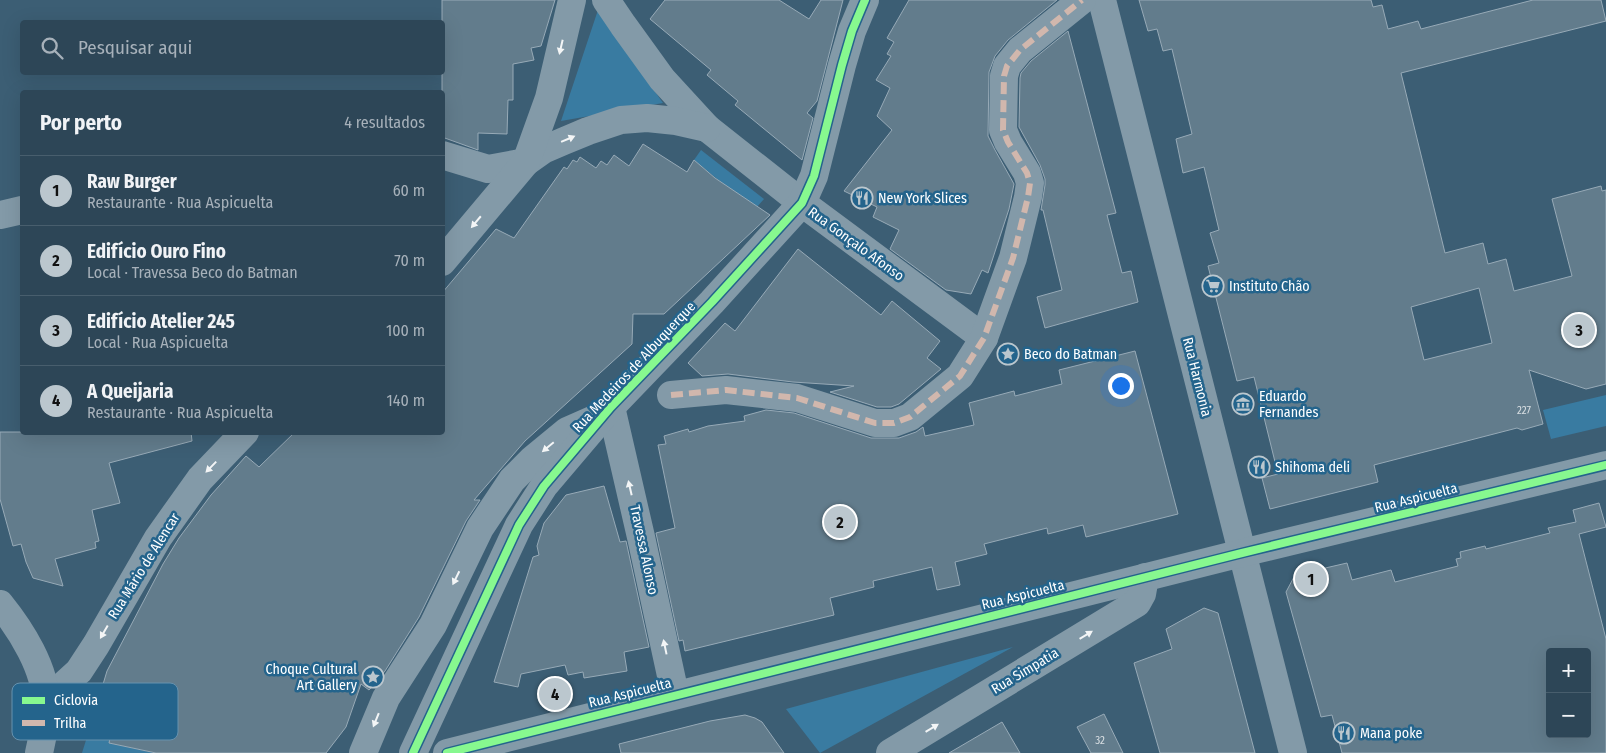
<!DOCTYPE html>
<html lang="pt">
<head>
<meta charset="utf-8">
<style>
  body { margin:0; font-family:"Fira Sans Condensed",sans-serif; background:#354d5d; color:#f1f3f6 }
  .controls { position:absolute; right:15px; bottom:15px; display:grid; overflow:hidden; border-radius:5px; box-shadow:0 5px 20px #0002 }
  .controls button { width:45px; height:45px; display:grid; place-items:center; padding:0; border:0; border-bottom:1px solid #485e6d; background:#2d4657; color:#f1f3f6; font:25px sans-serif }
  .you { position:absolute; left:1120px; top:385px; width:18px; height:18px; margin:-12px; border:4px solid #fff; border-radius:50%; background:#1a73e8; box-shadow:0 0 0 8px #1a73e833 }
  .badge { display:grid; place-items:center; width:32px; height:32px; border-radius:50%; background:#bbc7ce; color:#111; font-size:16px; font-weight:700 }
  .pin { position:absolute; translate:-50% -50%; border:2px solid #fff; box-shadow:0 1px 5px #0006 }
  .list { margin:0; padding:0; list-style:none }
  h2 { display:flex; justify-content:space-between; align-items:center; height:65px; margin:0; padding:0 20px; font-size:21px }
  h2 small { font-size:16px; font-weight:400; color:#a7b1ba }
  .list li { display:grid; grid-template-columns:32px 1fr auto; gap:15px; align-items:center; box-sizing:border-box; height:70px; padding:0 20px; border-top:1px solid #485e6d }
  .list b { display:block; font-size:19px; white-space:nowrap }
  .list p { margin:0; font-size:16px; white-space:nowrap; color:#a7b1ba }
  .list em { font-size:16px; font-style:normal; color:#a7b1ba }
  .icon { flex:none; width:28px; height:28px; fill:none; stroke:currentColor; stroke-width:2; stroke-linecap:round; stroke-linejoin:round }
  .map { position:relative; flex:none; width:1606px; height:753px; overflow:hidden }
  .search { position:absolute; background:#2d4657; box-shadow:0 5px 20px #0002; left:20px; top:20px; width:425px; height:55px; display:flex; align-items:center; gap:12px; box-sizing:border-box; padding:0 18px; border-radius:5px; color:#a7b1ba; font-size:19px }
  .panel { position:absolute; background:#2d4657; box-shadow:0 5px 20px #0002; left:20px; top:90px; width:425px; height:345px; border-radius:5px }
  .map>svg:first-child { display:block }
  .green { fill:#397ba1 }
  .building { fill:#627c8c; stroke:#97aab7; fill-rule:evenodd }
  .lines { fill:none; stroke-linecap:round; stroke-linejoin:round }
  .minor { stroke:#839aa8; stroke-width:28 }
  .tertiary { stroke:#839aa8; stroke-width:28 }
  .quiet { stroke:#d1b7ad; stroke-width:6; stroke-dasharray:12 6; stroke-linecap:butt }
  .cycleway-casing { stroke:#24648c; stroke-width:11 }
  .cycleway { stroke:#87f88f; stroke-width:8 }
  .oneway { fill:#f3f5f6 }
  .labels { text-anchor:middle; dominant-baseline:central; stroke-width:5; stroke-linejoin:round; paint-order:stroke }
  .number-label { font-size:11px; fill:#d8dee2 }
  .poi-label { font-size:14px; fill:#fff; stroke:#24648c; text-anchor:start }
  .street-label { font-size:14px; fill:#fff; stroke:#24648c }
  .key { fill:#24648c; stroke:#6692ae; stroke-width:1 }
  .key-label { font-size:14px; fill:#fff }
</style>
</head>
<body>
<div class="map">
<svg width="1606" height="753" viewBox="0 0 1606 753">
  <rect width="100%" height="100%" fill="#3c5e74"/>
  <g class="green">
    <path d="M598,10L663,103L561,121Z"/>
    <path d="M701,150L764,199L756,208C734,192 715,178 694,160Z"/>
    <path d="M1606,395V426L1551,439L1543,410Z"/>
    <path d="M1013,647L820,753L786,709Z"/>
    <path d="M95,711L115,715L109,743L150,752L170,753H82Z"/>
  </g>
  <g class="building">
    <path d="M442,0H555L541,46L531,48L534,60L513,64V100H508L507,134L478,133V150L442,137Z"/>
    <path d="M665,0H779L809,19L821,0H843L817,101L807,113L813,118L802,160L735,105L738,101L707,75L711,70L650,19Z"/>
    <path d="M909,0H1057L1008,40L995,56L989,72L988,136L995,150L1014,184L1009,209L988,273L982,270L971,294L946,290L890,249L899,230L873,217L877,207L844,191L892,130L877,116L890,88L876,80L891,56L887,54L894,42L887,38Z"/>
    <path d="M1139,0H1371L1373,7L1382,5L1388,29L1418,21L1421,29L1533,0H1601L1606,21L1401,73L1445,253L1483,243L1488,264L1506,259L1514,291L1572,276L1552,199L1601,186L1602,191L1606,190V384L1586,389L1529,370L1543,424L1522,430L1517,428L1374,465L1378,482L1270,509L1262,478L1278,474L1254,377L1237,381L1208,266L1219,263L1210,233L1219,230L1204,167L1183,173L1176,139L1192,134L1172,49L1163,51L1157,29L1148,31ZM1479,288L1492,343L1424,360L1411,307Z"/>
    <path d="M1068,31L1116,213L1107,215L1122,273L1131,271L1138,302L1045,328L1037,297L1062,290L1043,210H1041L1045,185V179L1040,165L1019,127L1020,78L1021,73L1031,61Z"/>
    <path d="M643,144L687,172L694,160L715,178L770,215L664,314H633L632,344L525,441L474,500H480L466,521L419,617L385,671L369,690L361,684L346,727L326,753H156L109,743L115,715L95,711L107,671L163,564L179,538L211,495L246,456L259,467L295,432H442V293L496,229L514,238L564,167L567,169L573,160L577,162L580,157L596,168L601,161L607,165L614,155L629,166Z"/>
    <path d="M798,249L881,315L892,301L940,341L927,358L941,369L899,404L891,407H877L830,392L854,386L793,382L728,374L702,376L688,363L725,323L735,331Z"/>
    <path d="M1135,351L1178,514L1086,537L1083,525L1048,534L1047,528L984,544L987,554L955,562L960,585L937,590L932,567L873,581L874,587L830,598L834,615L685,651L683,640L679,641L656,533L675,528L658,445L666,444L664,436L688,429L689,432L708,426L745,421L744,416L766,410L794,413L871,438H899L916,432L923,427L925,436L974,425L969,403L1014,391L1015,396L1062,384L1059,370Z"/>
    <path d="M0,432H191L192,441L109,463L120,503L92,510L99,541L95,542L96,548L55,559L63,586L33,578L26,562L21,544L13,546L0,499Z"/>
    <path d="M604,486L620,542L626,541L649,647L624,652L627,671L584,678L583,672L568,675L565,665L521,674L518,687L494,682L533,557L539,555L537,546L544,523L566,495Z"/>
    <path d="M1599,503L1606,527L1579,534L1606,639V753H1342L1332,715L1321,717L1286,592L1295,575L1347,563L1352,580L1391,570L1395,582L1458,566L1456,559L1461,558L1460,552L1485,546L1486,549L1550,533L1548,528L1576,522L1573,510ZM1550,652H1587V734H1550Z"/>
    <path d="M1204,608L1218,613L1255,753H1160L1134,663L1172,649L1166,629Z"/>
    <path d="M1104,714L1123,753H1091L1077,727Z"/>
    <path d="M745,715L755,718L762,722L784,753H621L619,744L710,721Z"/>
    <path d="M1002,722L1020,753H949Z"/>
  </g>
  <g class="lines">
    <g class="minor">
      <path d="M606,0L623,25L662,79L707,128L802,203L984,338"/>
      <path d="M1102,0L1293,753"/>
      <path d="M442,155L488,169L526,162L543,150L564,141L588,131L621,120L647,118L676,121L707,128"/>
      <path d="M0,215L22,210"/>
      <path d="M442,262L526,162L549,98L572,0"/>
      <path d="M671,395L726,390L797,398L875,423H894L910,417L960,376L984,338L1013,258L1028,197L1030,183L1027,173L1008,142L1003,130L1004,76L1007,66L1020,50L1082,0"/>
      <path d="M611,407L641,537L675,694"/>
      <path d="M46,701L79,671L96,645L158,538L200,479L245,432"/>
      <path d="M363,753L386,698L433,625L480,528L512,480L533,459L567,431L592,420"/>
      <path d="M413,753L519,525L544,486L611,407L712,302L802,203L814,176L842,65L852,31L865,0"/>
      <path d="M447,753L1242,553L1606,465"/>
      <path d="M890,753L1137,603L1142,594L1145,577"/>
    </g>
    <path class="tertiary" d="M0,604C21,630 46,669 46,704C46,721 43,736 39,753"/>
    <path class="quiet" d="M671,395L726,390L797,398L875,423H894L910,417L960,376L984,338L1013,258L1028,197L1030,183L1027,173L1008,142L1003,130L1004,76L1007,66L1020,50L1082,0"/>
    <g class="cycleway-casing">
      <g id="cycleway">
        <path d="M413,753L519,525L544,486L611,407L712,302L802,203L814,176L842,65L852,31L865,0"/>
        <path d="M447,753L1242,553L1606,465"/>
      </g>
    </g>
    <use href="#cycleway" class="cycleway"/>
  </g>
  <defs><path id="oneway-solid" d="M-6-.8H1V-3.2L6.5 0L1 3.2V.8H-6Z" transform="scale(1.25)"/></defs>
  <g class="oneway">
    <use href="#oneway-solid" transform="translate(561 47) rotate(103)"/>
    <use href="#oneway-solid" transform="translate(568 139) rotate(-23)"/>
    <use href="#oneway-solid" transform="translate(476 222) rotate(130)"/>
    <use href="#oneway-solid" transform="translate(548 447) rotate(140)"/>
    <use href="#oneway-solid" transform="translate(211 467) rotate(134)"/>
    <use href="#oneway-solid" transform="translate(630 488) rotate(-103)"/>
    <use href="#oneway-solid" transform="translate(456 578) rotate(116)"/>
    <use href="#oneway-solid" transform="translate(104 632) rotate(120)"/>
    <use href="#oneway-solid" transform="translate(1086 635) rotate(-31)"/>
    <use href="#oneway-solid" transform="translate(665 647) rotate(-102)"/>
    <use href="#oneway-solid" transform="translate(376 720) rotate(112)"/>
    <use href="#oneway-solid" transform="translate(932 728) rotate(-31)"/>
  </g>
  <defs>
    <g id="restaurant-ring" transform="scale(1.125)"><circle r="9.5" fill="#24648c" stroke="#bbc7ce" stroke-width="1.5"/><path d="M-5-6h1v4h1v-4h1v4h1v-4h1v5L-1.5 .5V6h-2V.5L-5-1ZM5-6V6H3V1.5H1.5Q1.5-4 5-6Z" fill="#bbc7ce"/></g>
    <g id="supermarket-ring" transform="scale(1.125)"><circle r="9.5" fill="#24648c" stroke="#bbc7ce" stroke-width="1.5"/><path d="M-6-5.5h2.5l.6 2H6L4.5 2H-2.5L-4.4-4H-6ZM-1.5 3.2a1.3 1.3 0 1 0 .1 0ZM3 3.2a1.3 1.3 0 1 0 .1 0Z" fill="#bbc7ce"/></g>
    <g id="sight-ring" transform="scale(1.125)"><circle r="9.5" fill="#24648c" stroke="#bbc7ce" stroke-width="1.5"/><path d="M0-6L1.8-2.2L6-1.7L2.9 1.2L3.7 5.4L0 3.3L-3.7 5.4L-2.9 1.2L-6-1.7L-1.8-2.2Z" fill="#bbc7ce"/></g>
    <g id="museum-ring" transform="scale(1.125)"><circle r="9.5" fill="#24648c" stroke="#bbc7ce" stroke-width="1.5"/><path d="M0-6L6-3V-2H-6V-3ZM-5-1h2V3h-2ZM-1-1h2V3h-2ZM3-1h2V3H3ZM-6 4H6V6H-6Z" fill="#bbc7ce"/></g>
  </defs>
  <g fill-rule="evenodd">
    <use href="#restaurant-ring" x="862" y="198"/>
    <use href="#supermarket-ring" x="1213" y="286"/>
    <use href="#sight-ring" x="1008" y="354"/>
    <use href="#museum-ring" x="1243" y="404"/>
    <use href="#restaurant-ring" x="1259" y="467"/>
    <use href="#sight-ring" x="373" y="677"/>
    <use href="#restaurant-ring" x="1344" y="733"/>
  </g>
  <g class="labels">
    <g class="number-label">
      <text x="1524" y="410">227</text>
      <text x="1100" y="740">32</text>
    </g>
    <g class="poi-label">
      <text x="878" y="198">New York Slices</text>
      <text x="1229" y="286">Instituto Chão</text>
      <text x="1024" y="354">Beco do Batman</text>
      <text x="1259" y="396">Eduardo<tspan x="1259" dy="16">Fernandes</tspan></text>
      <text x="1275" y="467">Shihoma deli</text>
      <text x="357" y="669" text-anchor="end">Choque Cultural<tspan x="357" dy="16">Art Gallery</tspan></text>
      <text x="1360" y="733">Mana poke</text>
    </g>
    <g class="street-label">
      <text transform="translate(856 244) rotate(36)">Rua Gonçalo Afonso</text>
      <text transform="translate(634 367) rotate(-47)">Rua Medeiros de Albuquerque</text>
      <text transform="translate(1197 377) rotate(76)">Rua Harmonia</text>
      <text transform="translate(1416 498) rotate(-14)">Rua Aspicuelta</text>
      <text transform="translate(644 550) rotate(78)">Travessa Alonso</text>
      <text transform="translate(144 566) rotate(-58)">Rua Mário de Alencar</text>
      <text transform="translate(1023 595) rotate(-14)">Rua Aspicuelta</text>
      <text transform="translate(1025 671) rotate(-31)">Rua Simpatia</text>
      <text transform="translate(630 693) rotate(-14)">Rua Aspicuelta</text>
    </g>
  </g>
  <rect x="12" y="683" width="166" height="57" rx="8" class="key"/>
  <rect x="22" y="697" width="23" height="7" fill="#87f88f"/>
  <rect x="22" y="720" width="23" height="6" fill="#d1b7ad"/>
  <g class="key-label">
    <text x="54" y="705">Ciclovia</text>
    <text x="54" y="728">Trilha</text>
  </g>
</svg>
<div class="controls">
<button>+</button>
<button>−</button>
</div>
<div class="you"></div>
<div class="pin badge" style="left:1311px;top:579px">1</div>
<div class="pin badge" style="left:840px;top:522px">2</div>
<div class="pin badge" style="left:1579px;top:330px">3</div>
<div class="pin badge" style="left:555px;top:694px">4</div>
<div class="search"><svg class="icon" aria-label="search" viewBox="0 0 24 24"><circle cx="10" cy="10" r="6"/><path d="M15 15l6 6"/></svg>Pesquisar aqui</div>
<section class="panel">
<h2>Por perto<small>4 resultados</small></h2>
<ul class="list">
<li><span class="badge">1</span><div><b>Raw Burger</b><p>Restaurante · Rua Aspicuelta</p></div><em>60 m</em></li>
<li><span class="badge">2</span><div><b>Edifício Ouro Fino</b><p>Local · Travessa Beco do Batman</p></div><em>70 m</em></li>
<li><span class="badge">3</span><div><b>Edifício Atelier 245</b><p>Local · Rua Aspicuelta</p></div><em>100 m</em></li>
<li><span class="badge">4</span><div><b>A Queijaria</b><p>Restaurante · Rua Aspicuelta</p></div><em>140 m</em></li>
</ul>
</section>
</div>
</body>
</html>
